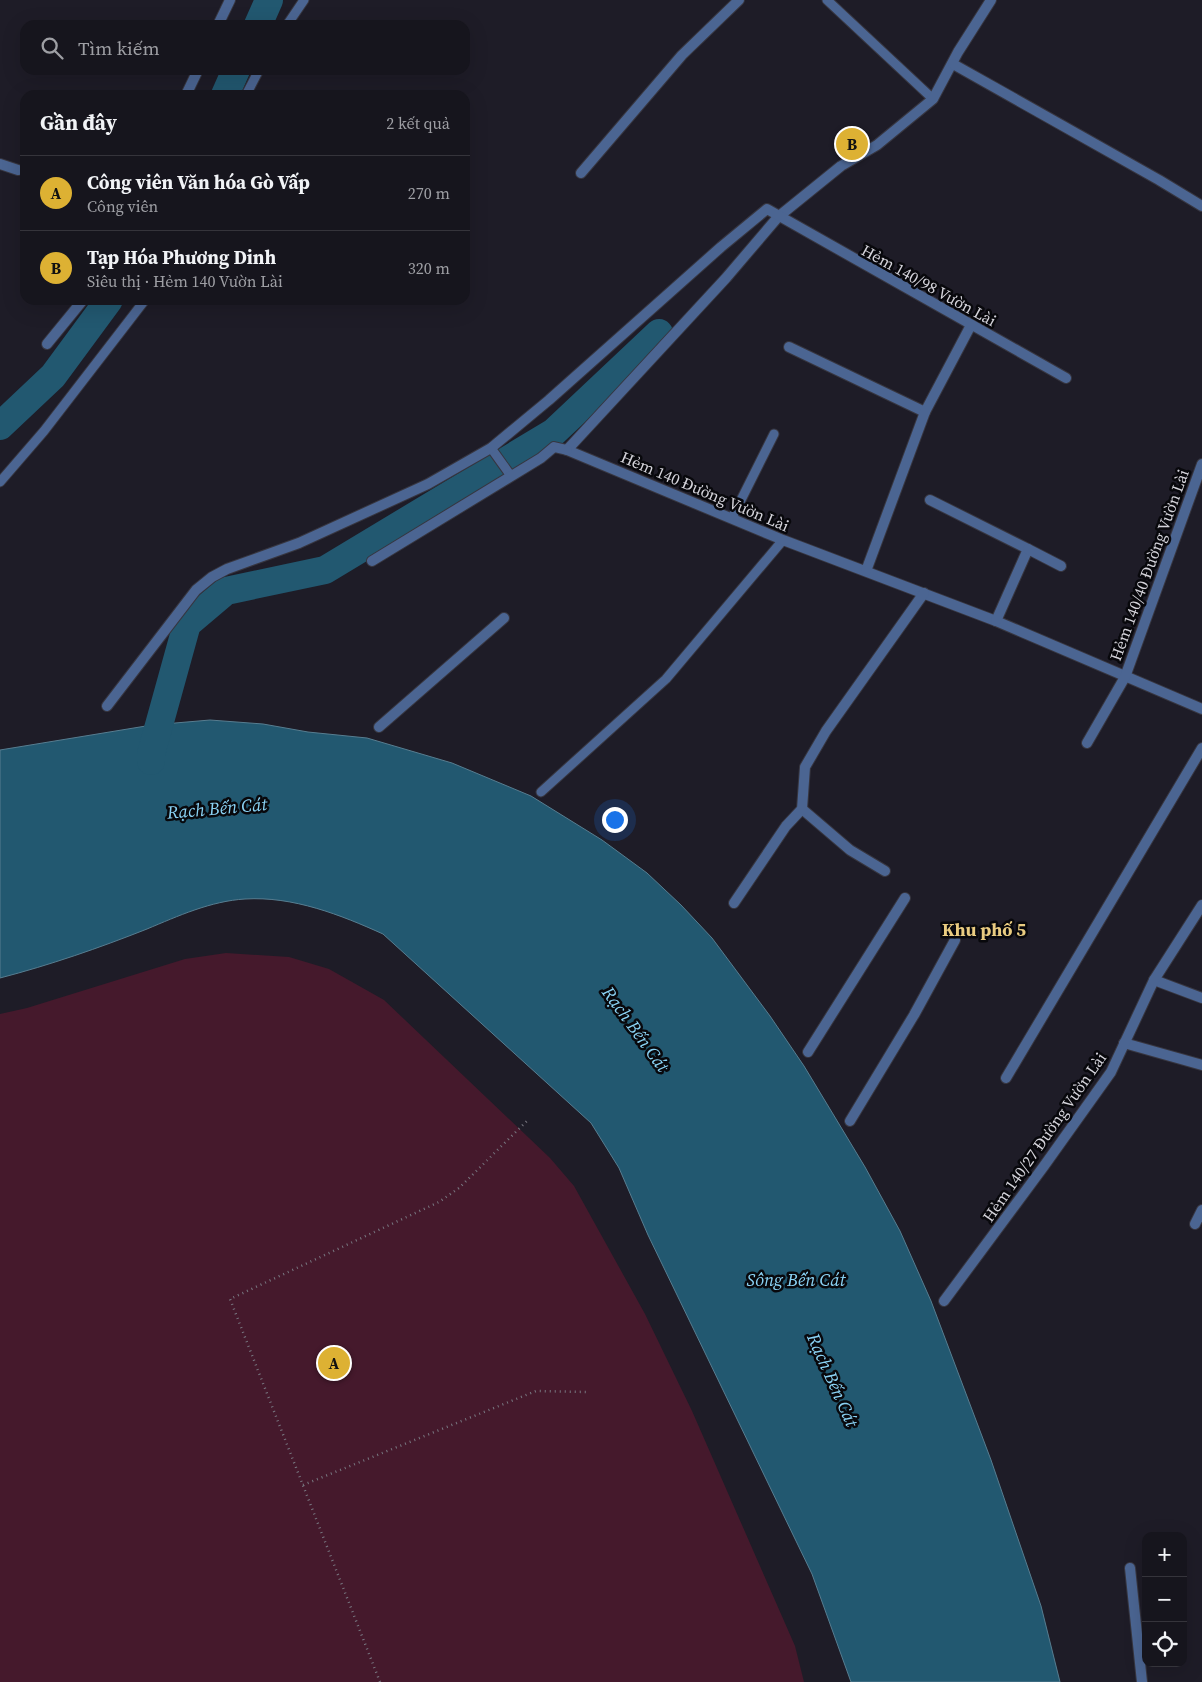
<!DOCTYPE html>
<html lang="vi">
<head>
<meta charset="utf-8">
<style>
  body { margin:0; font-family:"Source Serif 4",serif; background:#23222a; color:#f1f3f6 }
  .controls { position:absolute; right:15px; bottom:15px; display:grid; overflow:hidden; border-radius:10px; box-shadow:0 5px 20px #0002 }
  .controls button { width:45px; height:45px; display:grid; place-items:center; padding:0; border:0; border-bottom:1px solid #35343b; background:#16151d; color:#f1f3f6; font:25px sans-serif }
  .you { position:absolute; left:614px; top:819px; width:18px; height:18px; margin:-12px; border:4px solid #fff; border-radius:50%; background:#1a73e8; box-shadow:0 0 0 8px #1a73e833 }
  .badge { display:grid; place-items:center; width:32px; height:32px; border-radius:50%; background:#ddb133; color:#111; font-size:16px; font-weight:700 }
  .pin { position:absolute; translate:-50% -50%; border:2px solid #fff; box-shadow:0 1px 5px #0006 }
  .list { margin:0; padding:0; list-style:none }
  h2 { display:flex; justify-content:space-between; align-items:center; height:65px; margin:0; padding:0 20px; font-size:21px }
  h2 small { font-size:16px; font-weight:400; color:#9e9fa4 }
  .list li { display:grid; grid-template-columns:32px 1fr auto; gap:15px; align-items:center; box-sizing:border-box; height:75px; padding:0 20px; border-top:1px solid #35343b }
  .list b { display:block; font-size:19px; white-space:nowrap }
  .list p { margin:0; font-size:16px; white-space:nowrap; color:#9e9fa4 }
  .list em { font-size:16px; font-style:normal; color:#9e9fa4 }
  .icon { flex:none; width:28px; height:28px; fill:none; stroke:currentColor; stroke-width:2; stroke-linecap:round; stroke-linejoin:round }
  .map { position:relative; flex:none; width:1202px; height:1682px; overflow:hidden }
  .search { position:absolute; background:#16151d; box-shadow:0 5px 20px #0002; left:20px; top:20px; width:450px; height:55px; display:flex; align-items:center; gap:12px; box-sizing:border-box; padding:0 18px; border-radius:15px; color:#9e9fa4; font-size:19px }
  .panel { position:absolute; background:#16151d; box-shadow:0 5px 20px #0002; left:20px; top:90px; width:450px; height:215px; border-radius:15px }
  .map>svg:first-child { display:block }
  .green { fill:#45192c }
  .water { fill:#225870; stroke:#577d90 }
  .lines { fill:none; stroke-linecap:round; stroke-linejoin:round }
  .river { stroke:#225870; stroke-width:28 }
  .lane-casing { stroke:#373640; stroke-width:11 }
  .street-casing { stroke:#373640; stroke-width:12 }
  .path { stroke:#787780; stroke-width:2.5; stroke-dasharray:1 4; stroke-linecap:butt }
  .lane { stroke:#4b6592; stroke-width:9 }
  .street { stroke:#4b6592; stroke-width:10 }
  .labels { text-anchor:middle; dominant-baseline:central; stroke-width:5; stroke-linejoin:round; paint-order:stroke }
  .street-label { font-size:16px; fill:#d4d3da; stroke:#08080c }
  .water-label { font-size:18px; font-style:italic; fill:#8ad2f4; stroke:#08080c }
  .neighbourhood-label { font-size:18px; font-weight:bold; fill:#eacc81; stroke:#08080c }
</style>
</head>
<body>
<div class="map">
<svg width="1202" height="1682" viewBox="0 0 1202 1682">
  <rect width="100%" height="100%" fill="#1e1c27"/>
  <path class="green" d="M226,953L289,957L329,969L384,1000L550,1158L574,1186L645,1314L692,1411L795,1646L804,1682H0V1014L27,1008L185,959Z"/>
  <path class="water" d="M210,720L263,724L308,732L367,738L452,763L531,796L602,840L647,873L681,905L712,938L770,1016L804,1066L865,1167L900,1231L931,1301L991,1460L1041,1606L1060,1682H851L812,1574L648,1235L619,1168L591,1123L383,934C341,915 293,896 245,899C211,901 178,916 147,929C99,948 50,965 0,978V750L152,725Z"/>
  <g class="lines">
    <g class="river">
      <path d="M258,25L269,0"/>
      <path d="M225,95L236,70"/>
      <path d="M0,426L53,376L109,300"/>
      <path d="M151,761V754L187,624L226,591L325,570L554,432L659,333"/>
    </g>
    <g class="lane-casing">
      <g id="lane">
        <path d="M827,0L933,99"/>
        <path d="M287,25L304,0"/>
        <path d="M246,95L259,70"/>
        <path d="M491,448L511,476"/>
        <path d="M0,482L44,431L145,300"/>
        <path d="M732,518L774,434"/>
        <path d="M541,792L666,679L783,540"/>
      </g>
    </g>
    <g class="street-casing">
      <g id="street">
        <path d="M991,0L958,52L933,99L877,145L841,166L778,217L726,278L567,450L783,540L996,621L1202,709"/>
        <path d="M218,25L230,0"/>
        <path d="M953,64L1159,180L1202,206"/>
        <path d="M186,95L198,70"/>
        <path d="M0,164L18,170"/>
        <path d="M581,173L682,55L739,0"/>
        <path d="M47,344L83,300"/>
        <path d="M789,347L925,412"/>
        <path d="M930,500L1028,549L996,621"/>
        <path d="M1028,549L1061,566"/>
        <path d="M372,561L541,458L554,447L567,450"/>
        <path d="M866,571L925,412L971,325"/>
        <path d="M107,706L196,590L212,577L227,569L299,543L428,484L491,448L549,400L721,247L767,209L1066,378"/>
        <path d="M379,727L504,618"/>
        <path d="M1087,743L1125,677L1202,464"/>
        <path d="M802,809L850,850L885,871"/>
        <path d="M734,903L786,826L802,809L805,767L826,731L924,593"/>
        <path d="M1154,980L1202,998"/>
        <path d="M1124,1043L1202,1065"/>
        <path d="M808,1052L905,898"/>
        <path d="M1006,1078L1202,748"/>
        <path d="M850,1121L914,1015L955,940"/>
        <path d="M1195,1224L1202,1210"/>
        <path d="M944,1301L1044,1166L1111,1072L1154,980L1202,905"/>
        <path d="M1130,1568L1142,1682"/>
      </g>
    </g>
    <g class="path">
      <path d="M303,1485L536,1391L587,1392"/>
      <path d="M380,1682L230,1299L439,1202L459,1188L529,1119"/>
    </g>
    <use href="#lane" class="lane"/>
    <use href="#street" class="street"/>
  </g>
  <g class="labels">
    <g class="street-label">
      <text transform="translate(929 285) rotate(29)">Hẻm 140/98 Vườn Lài</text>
      <text transform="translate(705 491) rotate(23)">Hẻm 140 Đường Vườn Lài</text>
      <text transform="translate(1149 565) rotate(-70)">Hẻm 140/40 Đường Vườn Lài</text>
      <text transform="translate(1044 1137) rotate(-55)">Hẻm 140/27 Đường Vườn Lài</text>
    </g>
    <g class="water-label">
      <text transform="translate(217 808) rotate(-5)">Rạch Bến Cát</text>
      <text transform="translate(636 1029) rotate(54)">Rạch Bến Cát</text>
      <text x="796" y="1279">Sông Bến Cát</text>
      <text transform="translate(833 1380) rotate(66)">Rạch Bến Cát</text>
    </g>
    <g class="neighbourhood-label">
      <text x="984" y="929">Khu phố 5</text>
    </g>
  </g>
</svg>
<div class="controls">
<button>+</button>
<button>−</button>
<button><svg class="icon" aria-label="locate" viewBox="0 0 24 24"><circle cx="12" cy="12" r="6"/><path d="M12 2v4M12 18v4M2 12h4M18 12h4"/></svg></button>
</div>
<div class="you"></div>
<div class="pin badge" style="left:334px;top:1363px">A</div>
<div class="pin badge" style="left:852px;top:144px">B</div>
<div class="search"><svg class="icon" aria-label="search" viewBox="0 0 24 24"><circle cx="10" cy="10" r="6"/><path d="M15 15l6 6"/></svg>Tìm kiếm</div>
<section class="panel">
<h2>Gần đây<small>2 kết quả</small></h2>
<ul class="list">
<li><span class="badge">A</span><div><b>Công viên Văn hóa Gò Vấp</b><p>Công viên</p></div><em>270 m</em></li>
<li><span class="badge">B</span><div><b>Tạp Hóa Phương Dinh</b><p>Siêu thị · Hẻm 140 Vườn Lài</p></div><em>320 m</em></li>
</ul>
</section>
</div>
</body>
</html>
